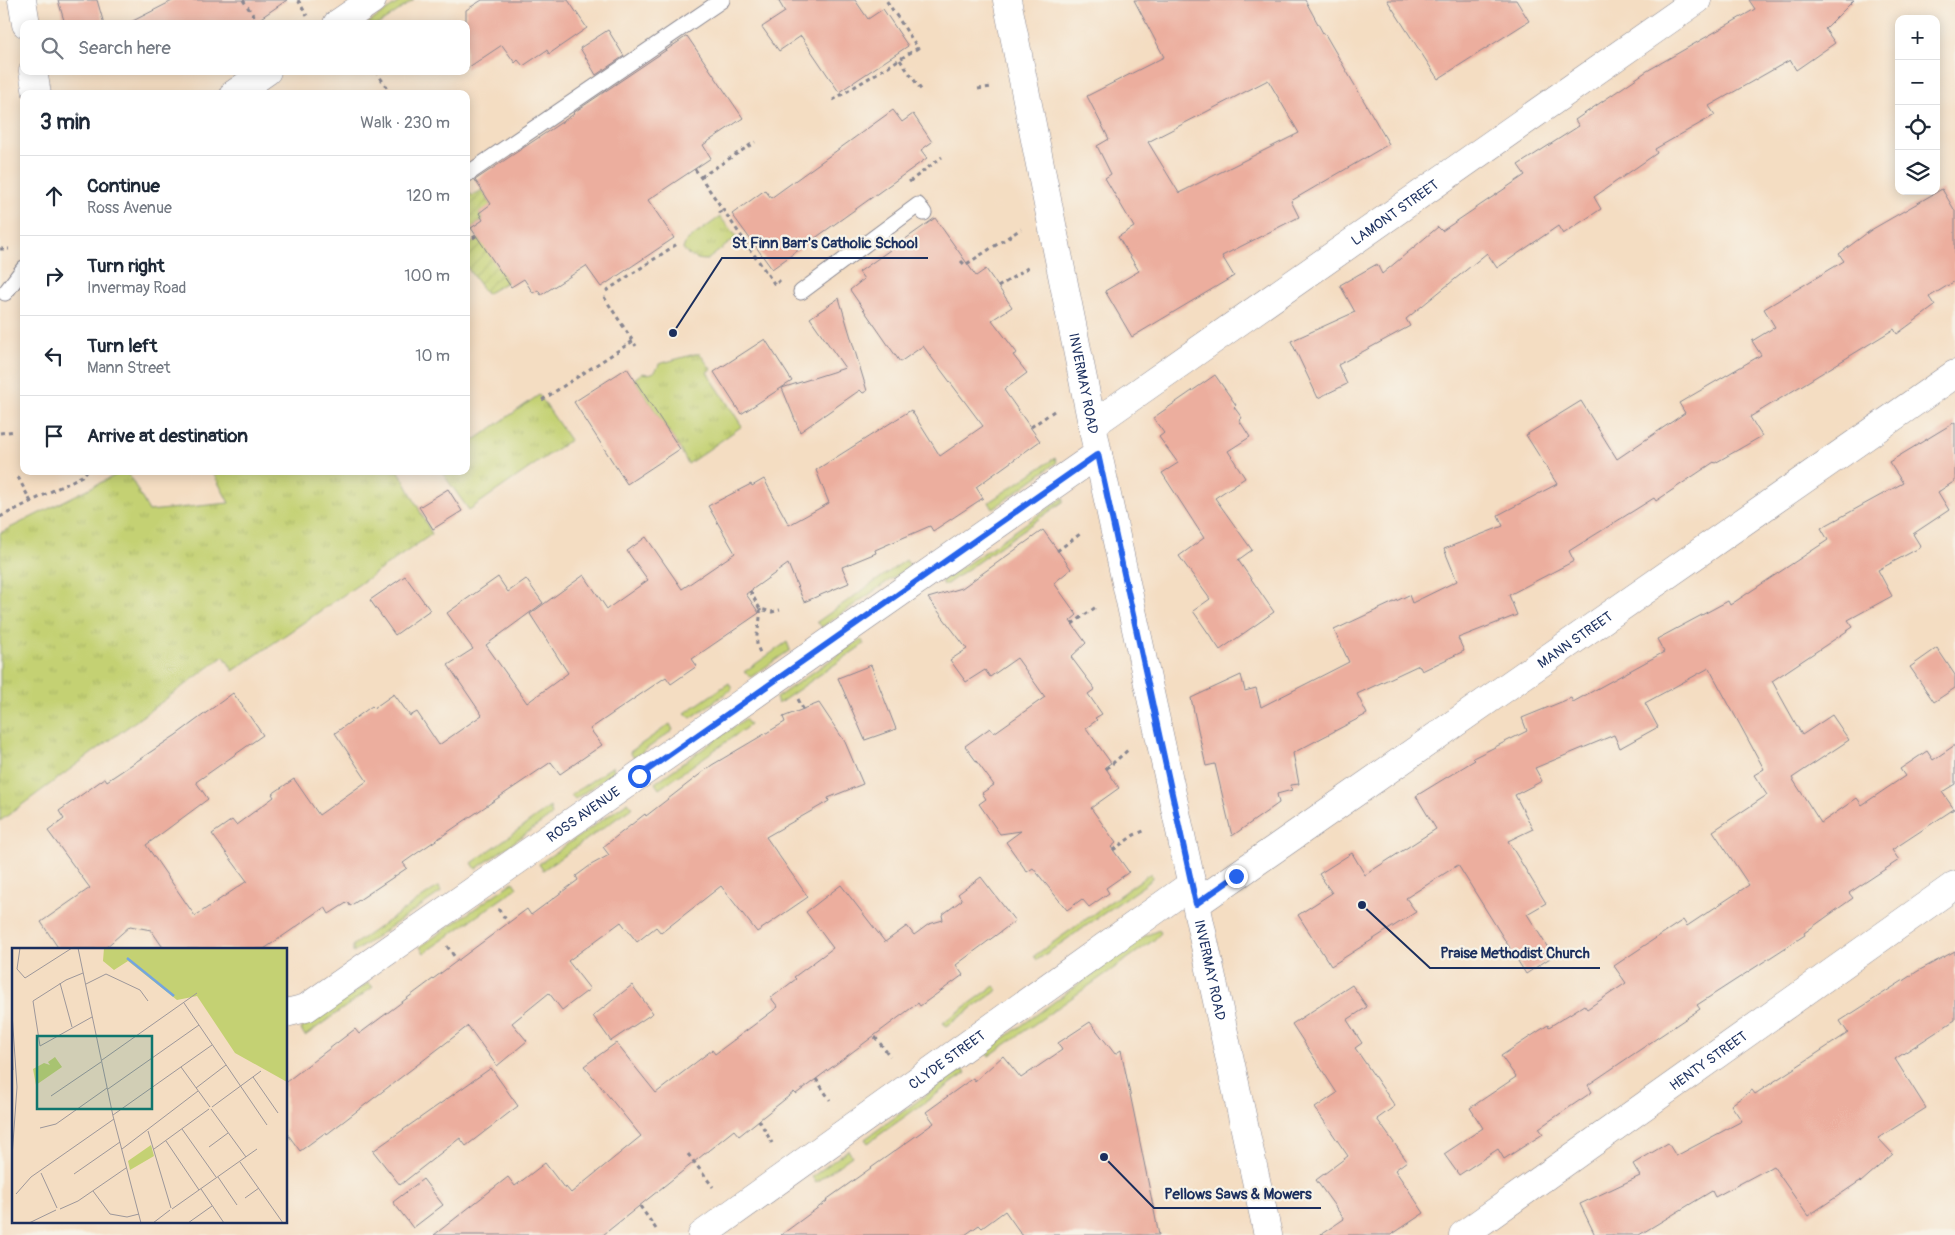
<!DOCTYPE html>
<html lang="en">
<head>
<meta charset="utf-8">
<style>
  body { margin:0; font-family:Pangolin,sans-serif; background:#f2f2f3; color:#1f2937 }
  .controls { position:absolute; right:15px; top:15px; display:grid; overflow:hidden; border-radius:10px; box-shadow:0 2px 12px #0003 }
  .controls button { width:45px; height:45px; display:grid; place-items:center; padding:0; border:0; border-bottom:1px solid #e0e1e3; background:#fff; color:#1f2937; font:25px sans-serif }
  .stop { position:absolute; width:15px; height:15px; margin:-11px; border:4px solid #2563eb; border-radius:50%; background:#fff }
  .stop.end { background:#2563eb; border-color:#fff; box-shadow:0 1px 5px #0008 }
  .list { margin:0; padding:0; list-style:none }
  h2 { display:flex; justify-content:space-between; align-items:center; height:65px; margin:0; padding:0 20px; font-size:21px }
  h2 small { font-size:16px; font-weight:400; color:#747a83 }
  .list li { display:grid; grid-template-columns:32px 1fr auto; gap:15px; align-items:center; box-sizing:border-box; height:80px; padding:0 20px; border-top:1px solid #e0e1e3 }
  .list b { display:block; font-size:19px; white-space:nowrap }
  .list p { margin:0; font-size:16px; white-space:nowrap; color:#747a83 }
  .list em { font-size:16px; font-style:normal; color:#747a83 }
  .icon { flex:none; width:28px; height:28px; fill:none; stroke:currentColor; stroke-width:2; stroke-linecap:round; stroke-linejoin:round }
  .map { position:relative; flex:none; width:1955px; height:1235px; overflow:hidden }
  .search { position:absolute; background:#fff; box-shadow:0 2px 12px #0003; left:20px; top:20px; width:450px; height:55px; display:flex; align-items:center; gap:12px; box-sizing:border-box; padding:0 18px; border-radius:10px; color:#747a83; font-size:19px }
  .panel { position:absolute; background:#fff; box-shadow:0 2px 12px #0003; left:20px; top:90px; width:450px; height:385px; border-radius:10px }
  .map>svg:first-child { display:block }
  .grass { fill:#c4d173; stroke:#708068 }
  .park { fill:url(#park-tufts); stroke:#708068 }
  .garden { fill:url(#garden-furrows); stroke:#708068 }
  .building { fill:#ecae9e; fill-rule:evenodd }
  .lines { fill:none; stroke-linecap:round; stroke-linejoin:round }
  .lane-casing { stroke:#888690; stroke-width:17 }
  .street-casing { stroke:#888690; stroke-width:29 }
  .secondary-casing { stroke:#888690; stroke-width:29 }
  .path { stroke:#888690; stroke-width:3; stroke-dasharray:4 4; stroke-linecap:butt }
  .lane { stroke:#fff; stroke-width:15 }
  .street { stroke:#fff; stroke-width:28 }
  .secondary { stroke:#fff; stroke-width:28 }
  .route { stroke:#2563eb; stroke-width:6 }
  .labels { text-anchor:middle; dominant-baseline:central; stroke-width:4.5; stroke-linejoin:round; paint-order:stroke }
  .street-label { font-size:14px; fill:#1b2f5e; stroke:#f7f3e8 }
  .inset-river { fill:none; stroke:#74a5df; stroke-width:2.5 }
  .inset-road { fill:none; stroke:#9d979a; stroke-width:1 }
  .view { fill:#0f766e; fill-opacity:0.15; stroke:#0f766e; stroke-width:2.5 }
  .inset-edge { fill:none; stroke:#1b2f5e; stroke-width:2.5 }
  .leader { fill:none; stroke:#1b2f5e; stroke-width:2 }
  .callout-dot { fill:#1b2f5e; stroke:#f7f3e8; stroke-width:2 }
  .callout-label { font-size:15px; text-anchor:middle; font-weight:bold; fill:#1b2f5e; stroke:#f7f3e8; stroke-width:4.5; stroke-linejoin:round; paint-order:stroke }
</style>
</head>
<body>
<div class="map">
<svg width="1955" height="1235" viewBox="0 0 1955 1235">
  <defs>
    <pattern id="park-tufts" width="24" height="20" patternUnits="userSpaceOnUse" patternTransform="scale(1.25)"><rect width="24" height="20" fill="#c4d173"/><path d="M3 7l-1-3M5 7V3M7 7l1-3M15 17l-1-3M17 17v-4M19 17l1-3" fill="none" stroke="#a8b466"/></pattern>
    <pattern id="garden-furrows" width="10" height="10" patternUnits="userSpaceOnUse" patternTransform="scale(1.25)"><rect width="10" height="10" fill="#c4d173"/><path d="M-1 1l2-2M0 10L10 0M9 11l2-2" fill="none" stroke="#a8b466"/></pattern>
  </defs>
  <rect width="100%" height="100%" fill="#f7f3e8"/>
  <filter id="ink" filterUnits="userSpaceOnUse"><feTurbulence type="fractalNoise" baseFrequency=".02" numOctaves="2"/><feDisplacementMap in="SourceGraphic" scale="10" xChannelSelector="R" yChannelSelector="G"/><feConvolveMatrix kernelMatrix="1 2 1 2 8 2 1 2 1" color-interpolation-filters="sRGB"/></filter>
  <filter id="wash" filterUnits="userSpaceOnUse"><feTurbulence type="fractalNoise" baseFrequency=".0096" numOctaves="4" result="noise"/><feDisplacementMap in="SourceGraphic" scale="20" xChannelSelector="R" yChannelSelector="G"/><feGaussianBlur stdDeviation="1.12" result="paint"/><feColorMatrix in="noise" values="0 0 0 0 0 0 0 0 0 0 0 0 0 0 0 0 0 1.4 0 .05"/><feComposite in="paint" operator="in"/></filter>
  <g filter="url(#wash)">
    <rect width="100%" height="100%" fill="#f4ddc2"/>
    <g class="grass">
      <path d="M402,0H414L379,24H367Z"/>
      <path d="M1055,458L1057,462L993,509L989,502Z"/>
      <path d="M1063,498L1064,501L944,586L941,582Z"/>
      <path d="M906,560L910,566L822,627L817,622Z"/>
      <path d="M861,639L864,644L778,704L776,698Z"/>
      <path d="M787,642L790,650L751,677L744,672Z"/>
      <path d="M729,683L732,689L691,718L685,713Z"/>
      <path d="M745,719L750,725L659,789L655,783Z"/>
      <path d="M670,724L673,730L634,758L630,752Z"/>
      <path d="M613,766L614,772L575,799L571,795Z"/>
      <path d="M628,802L633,807L543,870L539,864Z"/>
      <path d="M550,807L552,815L476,869L472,863Z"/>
      <path d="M1151,873L1152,877L1149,882L1037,960L1034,956Z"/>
      <path d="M513,882L517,888L424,953L420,947Z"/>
      <path d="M439,886L441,892L353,953V945Z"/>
      <path d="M1159,930L1161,933L1154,940L989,1056L985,1052L1145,936Z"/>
      <path d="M368,983L373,987L305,1036L301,1029Z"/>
      <path d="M994,986L998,990L947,1026L943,1023Z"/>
      <path d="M962,1069L966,1073L868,1143L865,1139Z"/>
      <path d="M848,1150L852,1156L816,1182L812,1177Z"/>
    </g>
    <g class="park">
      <path d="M720,217L737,237L707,260C697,260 689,257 683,249L686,241Z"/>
      <path d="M695,354H700L711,369L707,372L742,426L688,464L680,449L634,379L642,373C651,375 656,373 659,364Z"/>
      <path d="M539,395L570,440L469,510L441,471H466V446Z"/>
      <path d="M124,471H127L149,511L229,503L212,471H399L432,534L233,671L224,656L0,821V533Z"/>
    </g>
    <g class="garden">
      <path d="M466,188L472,196L482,190L491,205L479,213L483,220L471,228L473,231L466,235Z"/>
      <path d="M478,239L494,254L507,274L503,276L507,282L486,294L466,266V247Z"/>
    </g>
    <g id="blocks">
      <g class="building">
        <path d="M58,0H97L104,24H65Z"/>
        <path d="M174,0H287L252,24H127Z"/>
        <path d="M482,0H568L587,28L549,54L547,50L523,66L518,60L515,63L502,45L466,69V10Z"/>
        <path d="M778,0H855L868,19L883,9L908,46L839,92L801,36L779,51L762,27L785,12Z"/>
        <path d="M1134,0H1305L1324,35L1325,34L1389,144L1291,201L1299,217L1222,256L1234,276L1132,337L1105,291L1139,271L1118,237L1134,227L1105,178L1111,174L1097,146L1109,139L1087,96L1164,57ZM1268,80L1299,133L1179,193L1148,142Z"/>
        <path d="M1387,0H1516L1529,21L1438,79Z"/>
        <path d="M1749,0H1854L1825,29L1835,43L1796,70L1790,60L1709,106L1715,115L1655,149L1657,153L1594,197L1601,209L1563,234L1558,226L1497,268L1487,253L1406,319L1410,326L1338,365L1347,384L1318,398L1291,341L1355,312L1340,285L1377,264L1382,274L1438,227L1442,231L1525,175L1518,165L1579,126L1575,120L1647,71L1755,9Z"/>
        <path d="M608,30L624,56L596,75L580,48Z"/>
        <path d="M687,36L743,118L703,145L711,158L648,200L674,238L601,287L586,266L541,295L538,290L533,293L524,279L511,287L471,228L483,220L479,213L491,204L475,180L574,114L573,113Z"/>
        <path d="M893,110L902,122L913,114L932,142L921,150L927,158L772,269L732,214L765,190L771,198Z"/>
        <path d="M1942,189L1955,211V281L1929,297L1935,306L1897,334L1894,329L1750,417L1762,436L1715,463L1714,462L1656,501L1654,498L1569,551L1574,561L1509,595L1517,615L1458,638L1464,651L1422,671L1419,665L1357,694L1367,714L1293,753L1299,784L1291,785L1292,790L1277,794L1279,803L1232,836L1215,764L1206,766L1191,698L1241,675L1245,691L1256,688L1261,707L1349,662L1334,630L1409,595L1412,603L1457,581L1444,549L1503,526L1498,515L1557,484L1526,435L1581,401L1617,459L1685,413L1679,403L1761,355L1752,341L1775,327L1764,309L1844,261L1839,254L1871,230Z"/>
        <path d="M935,218L976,276L986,269L1012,307L992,320L1017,353L1013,355L1027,373L1004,390L1040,441L976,487L983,498L933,531L930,526L875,550L876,553L842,567L849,583L804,602L788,564L746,594L759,613L692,659L697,666L671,684L666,677L590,729L602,745L560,774L551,762L420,851L403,863L407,868L350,906L348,902L329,914L325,907L264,949H164L151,930L130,926L104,949H59L41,922L90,888L48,831L64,819L59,811L105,778L107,781L176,735L233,693L263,735L196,782L208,799L146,845L195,916L247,881L212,834L232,820L236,825L274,797L272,794L294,779L319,815L367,781L335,733L372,706L374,708L394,694L410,716L417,712L439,745L482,715L448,665L473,649L447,613L498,577L508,592L526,579L543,603L486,645L527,703L568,673L530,614L584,575L607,609L648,580L627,551L646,537L682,589L735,553L708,506L751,484L752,486L764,479L789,525L829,503L816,470L911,410L940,456L983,426L923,346L900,362L850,290L864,279L859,272Z"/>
        <path d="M839,298L867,391L863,393L860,390L800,432L782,388L845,368L810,318Z"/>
        <path d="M765,339L792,381L741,414L714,372Z"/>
        <path d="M627,368L680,449L627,484L574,402Z"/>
        <path d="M1215,375L1236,405L1234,407L1242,418L1239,420L1250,437L1228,451L1245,478L1215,498L1252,550L1238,560L1274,612L1220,650L1193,611L1210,599L1179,556L1204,538L1162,473L1178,463L1159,437L1164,433L1153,418Z"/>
        <path d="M1955,422V481L1938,492L1949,510L1913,534L1921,547L1878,570L1892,596L1848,620L1853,627L1772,681L1802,735L1832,715L1849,740L1792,778L1821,823L1857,798L1862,805L1905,776L1900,769L1927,751L1933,760L1955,745V784L1942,792L1954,809L1892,850L1899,860L1849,893L1853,898L1804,933L1805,935L1697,1005L1700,1009L1588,1085L1592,1092L1539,1128L1543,1134L1504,1159L1498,1149L1459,1175L1444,1154L1483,1128L1470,1108L1516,1077L1501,1056L1548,1025L1549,1027L1584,1005L1587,1009L1626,983L1614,966L1683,920L1687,926L1749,885L1713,831L1767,795L1754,775L1764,769L1709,668L1645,703L1658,727L1620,748L1614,735L1535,768L1542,781L1515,795L1533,829L1508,841L1546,903L1527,914L1553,956L1526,974L1458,865L1406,898L1416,912L1331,966L1298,915L1332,893L1319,874L1352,853L1365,875L1436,829L1416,796L1475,760L1473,758L1527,731L1522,718L1571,698L1573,702L1664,652L1657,639L1728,601L1730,605L1828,540L1821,528L1903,483L1889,462Z"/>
        <path d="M448,489L462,511L433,529L419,507Z"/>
        <path d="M1043,530L1071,569L1054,583L1077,615L1070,621L1086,643L1071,657L1095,689L1088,694L1102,714L1095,718L1097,720L1086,728L1111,763L1105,767L1119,788L1091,808L1116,843L1111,847L1129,872L1106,888L1109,893L1089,907L1082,899L1067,910L1033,868L1027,872L1006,842L1021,831L1000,834L979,804L986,799L982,793L994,785L965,746L990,728L994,733L1045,697L1017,658L990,677L985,670L966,682L950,660L967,649L928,598L962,588Z"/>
        <path d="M405,576L430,610L395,635L370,600Z"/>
        <path d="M1937,648L1955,675V688L1934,702L1910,667Z"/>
        <path d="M871,665L896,729L865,740L838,678Z"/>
        <path d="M819,703L845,742L863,784L828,798L829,801L766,837L808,897L757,932L721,886L661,933L656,927L637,942L621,922L568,961L590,989L562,1010L549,993L512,1023L527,1041L497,1066L468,1026L327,1134L326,1132L300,1151L286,1132V1082L355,1029L359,1034L527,909L531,915L578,880L576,876L591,865L609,855L603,847L645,814L646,816L712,765L785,722L783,717Z"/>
        <path d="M981,877L1015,921L956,965L963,975L920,1006L918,1003L796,1094L794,1092L739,1136L734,1130L603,1235H434L508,1177L515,1186L545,1163L565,1189L566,1187L571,1193L641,1136L584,1066L616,1043L656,1093L712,1050L715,1054L778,1007L771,998L796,979L794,977L833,948L806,912L841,885L885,942L907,926L914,935L929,924L943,920L942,915L962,900L958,894Z"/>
        <path d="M1955,951V1020L1895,1059L1926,1108L1878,1138L1893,1154L1861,1182L1860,1181L1808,1216L1773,1166L1715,1197L1712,1191L1639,1235H1595L1580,1204L1640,1176L1633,1164L1668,1143L1676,1156L1742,1121L1731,1105L1752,1090L1755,1094L1848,1033L1840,1021L1918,971Z"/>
        <path d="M632,985L653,1013L611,1041L593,1016Z"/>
        <path d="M1352,985L1367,1007L1347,1020L1362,1043L1355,1048L1395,1106L1377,1119L1407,1161L1395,1170L1424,1213L1391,1235H1320L1344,1219L1316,1180L1348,1156L1315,1108L1337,1093L1292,1024Z"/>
        <path d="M1090,1022L1115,1054L1121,1050L1159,1235H1022L1005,1211L982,1228L979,1225L965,1235H781L827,1201L826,1200L934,1123L926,1112L973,1078L975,1081L1003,1056L1021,1078L1062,1050L1058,1043Z"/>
        <path d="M491,1068L518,1106L466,1146L460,1138L400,1185L373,1151Z"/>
        <path d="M423,1179L443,1205L413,1228L393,1202Z"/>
      </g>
    </g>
  </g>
  <g filter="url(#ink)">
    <use href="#blocks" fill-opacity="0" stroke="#888690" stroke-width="1"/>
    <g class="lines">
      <g class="lane-casing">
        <g id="lane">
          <path d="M466,175L722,0"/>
          <path d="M801,292L918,205L924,213"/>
          <path d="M5,293L24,268"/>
        </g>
      </g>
      <g class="street-casing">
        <g id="street">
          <path d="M22,0L26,24"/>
          <path d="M337,24L372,0"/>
          <path d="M33,71L37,94"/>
          <path d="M234,94L267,71"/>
          <path id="s1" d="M1092,425L1697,0"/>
          <path id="s2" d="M1196,904L1955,374"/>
          <path id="s3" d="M286,1013L306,1008L1098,454"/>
          <path id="s4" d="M702,1235L1192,884"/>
          <path id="s5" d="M1463,1235L1955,885"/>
        </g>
      </g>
      <g class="secondary-casing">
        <g id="secondary">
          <path id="s6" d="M1007,0L1098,454L1268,1235"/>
        </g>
      </g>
      <g class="path">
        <path d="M243,0L259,24"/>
        <path d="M298,0L307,16"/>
        <path d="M900,60L922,91"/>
        <path d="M376,71L391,94"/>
        <path d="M978,89L991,87"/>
        <path d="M833,100L918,48L886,0"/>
        <path d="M695,169L775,285L780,280"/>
        <path d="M701,177L755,142"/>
        <path d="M909,182L942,157"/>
        <path d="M718,213L723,210"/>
        <path d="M466,242L476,236"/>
        <path d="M0,249H9"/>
        <path d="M961,261L965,265L1021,229"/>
        <path d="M998,287L1029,267"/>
        <path d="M606,291L677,244"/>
        <path d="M604,297L636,346"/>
        <path d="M542,400L633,341"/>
        <path d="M1031,427L1057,409"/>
        <path d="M0,433L15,431"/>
        <path d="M18,477L31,502"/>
        <path d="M0,517L82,476L87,471"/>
        <path d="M1057,551L1080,534"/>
        <path d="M750,591L760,609L772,612L780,610"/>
        <path d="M760,609C762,625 751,639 761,654"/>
        <path d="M1072,624L1096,607"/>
        <path d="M798,699L803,709"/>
        <path d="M1106,769L1128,750"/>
        <path d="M1113,850L1134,835L1146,830"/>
        <path d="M498,909L508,922"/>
        <path d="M447,946L457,960"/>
        <path d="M875,1037L890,1056"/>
        <path d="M816,1079L830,1100"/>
        <path d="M759,1120L772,1143"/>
        <path d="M688,1154L713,1187"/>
        <path d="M640,1206L656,1229"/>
      </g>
      <use href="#lane" class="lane"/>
      <use href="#street" class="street"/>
      <use href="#secondary" class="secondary"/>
    </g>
  </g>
  <g class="lines" filter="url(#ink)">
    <path class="route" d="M639,776L1098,454L1196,904L1236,876"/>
  </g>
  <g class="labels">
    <g class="street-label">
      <text stroke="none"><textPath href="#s1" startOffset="370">LAMONT STREET</textPath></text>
      <text stroke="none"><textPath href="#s6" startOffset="391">INVERMAY ROAD</textPath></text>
      <text stroke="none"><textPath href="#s2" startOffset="462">MANN STREET</textPath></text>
      <text stroke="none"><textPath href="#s3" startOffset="359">ROSS AVENUE</textPath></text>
      <text stroke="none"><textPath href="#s6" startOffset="991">INVERMAY ROAD</textPath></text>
      <text stroke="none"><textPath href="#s4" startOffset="301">CLYDE STREET</textPath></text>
      <text stroke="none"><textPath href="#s5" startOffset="301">HENTY STREET</textPath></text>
    </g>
  </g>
  <g transform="translate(12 948)">
    <rect width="275" height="275" fill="#f4ddc2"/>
    <path d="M92,0H275V134L223,105L185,48L165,52L116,13L102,22L91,13ZM43,109L50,119L24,137L21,121L32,115L38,117L36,114ZM139,197L142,208L118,222L116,213Z" fill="#c4d173"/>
    <path class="inset-river" d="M115,10L162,48"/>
    <path class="inset-road" d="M8,0L5,21L13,30L60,0M66,0L101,168L129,275M71,25L54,32L21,53L28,98L80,69M48,35L60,79M74,36L94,26L128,42L136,53M172,55L255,177M0,65L5,139L0,209M0,98L1,122M90,112L185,45M169,119L198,159M241,129L266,165M184,140L214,117M96,141L187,77M39,148L89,114M200,159L249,123M199,161L234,209M101,167L200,97M28,180L44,176L95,140M170,181L204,229M136,183L159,260M154,193L187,242M197,199L216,185M110,201L186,143M142,201L197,161M228,214L271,275M29,225L45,260M62,226L108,194M206,229L225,257M189,241L212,275M81,243L98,266L115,269L127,266M4,246L19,229L102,171M233,250L247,240M48,261L66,253L114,220M160,261L245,201M17,275L44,262M141,275L158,262M176,275L200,258"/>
    <path class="view" d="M25,88H140V161H25Z"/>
    <rect width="275" height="275" class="inset-edge"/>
  </g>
  <path class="leader" d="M673 333L722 258H928M1362 905L1430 968H1600M1104 1157L1154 1208H1321"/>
  <g class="callout-dot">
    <circle cx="673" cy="333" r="5"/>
    <circle cx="1362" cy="905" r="5"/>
    <circle cx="1104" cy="1157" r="5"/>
  </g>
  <g class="callout-label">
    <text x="825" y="248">St Finn Barr's Catholic School</text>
    <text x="1515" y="958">Praise Methodist Church</text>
    <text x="1238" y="1199">Pellows Saws &amp; Mowers</text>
  </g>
</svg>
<div class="controls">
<button>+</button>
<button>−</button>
<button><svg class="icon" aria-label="locate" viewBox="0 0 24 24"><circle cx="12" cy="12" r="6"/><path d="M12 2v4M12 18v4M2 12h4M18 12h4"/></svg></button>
<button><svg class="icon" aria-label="layers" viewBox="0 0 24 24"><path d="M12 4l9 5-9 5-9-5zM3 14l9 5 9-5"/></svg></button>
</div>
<div class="stop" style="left:639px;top:776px"></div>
<div class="stop end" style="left:1236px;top:876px"></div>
<div class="search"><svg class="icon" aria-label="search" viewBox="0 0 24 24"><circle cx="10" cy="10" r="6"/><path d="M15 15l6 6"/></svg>Search here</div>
<section class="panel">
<h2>3 min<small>Walk · 230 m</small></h2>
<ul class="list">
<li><svg class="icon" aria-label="ahead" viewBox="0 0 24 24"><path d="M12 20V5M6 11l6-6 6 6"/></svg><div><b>Continue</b><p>Ross Avenue</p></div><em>120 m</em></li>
<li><svg class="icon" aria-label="right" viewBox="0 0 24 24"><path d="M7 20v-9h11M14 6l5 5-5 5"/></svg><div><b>Turn right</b><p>Invermay Road</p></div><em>100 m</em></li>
<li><svg class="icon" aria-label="left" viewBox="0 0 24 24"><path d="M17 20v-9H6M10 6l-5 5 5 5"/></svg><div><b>Turn left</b><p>Mann Street</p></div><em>10 m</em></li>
<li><svg class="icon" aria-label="arrive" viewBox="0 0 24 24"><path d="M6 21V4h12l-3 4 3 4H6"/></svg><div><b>Arrive at destination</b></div></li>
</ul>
</section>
</div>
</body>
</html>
